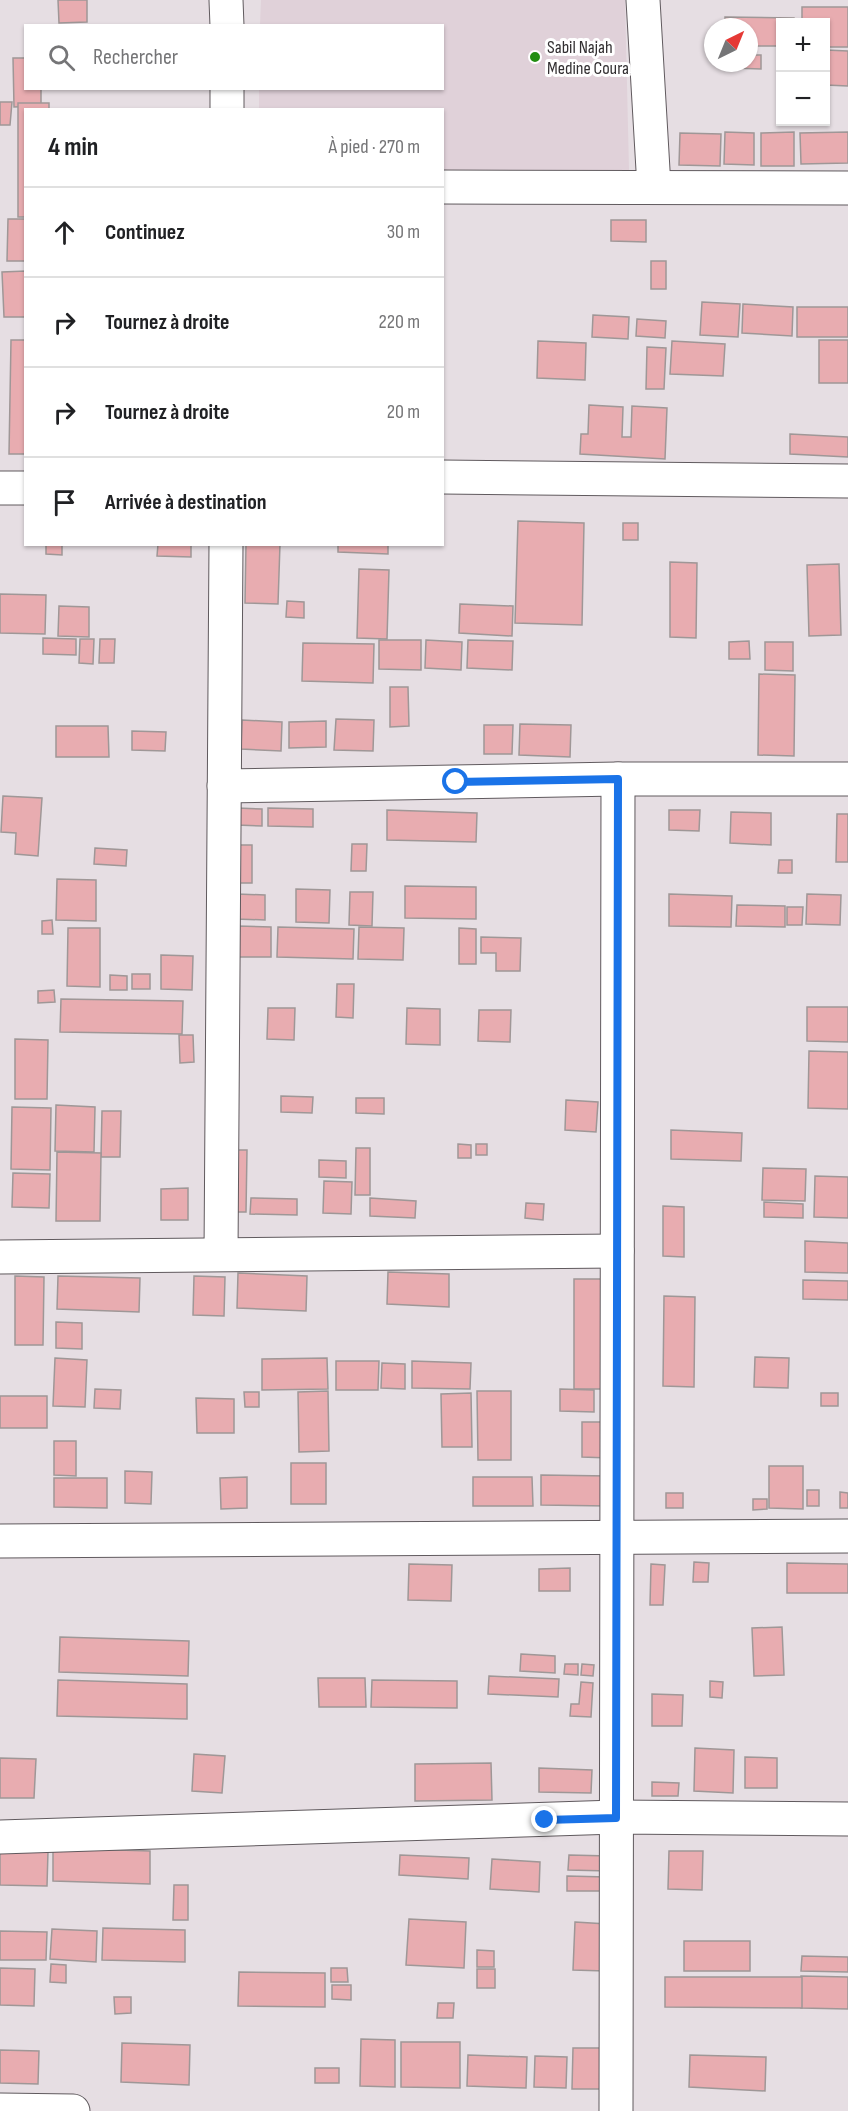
<!DOCTYPE html>
<html lang="fr">
<head>
<meta charset="utf-8">
<style>
  body { margin:0; font-family:"Sofia Sans Condensed",sans-serif; background:#f6f6f6; color:#202124 }
  .controls { position:absolute; right:18px; top:18px; display:grid; overflow:hidden; border-radius:0px; box-shadow:0 2px 4px #0004 }
  .controls button { width:54px; height:54px; display:grid; place-items:center; padding:0; border:0; border-bottom:2px solid #e0e0e0; background:#fff; color:#202124; font:30px sans-serif }
  .compass { position:absolute; left:704px; top:18px; width:54px; height:54px; border-radius:50%; background:#fff; box-shadow:0 2px 4px #0004; rotate:43deg }
  .stop { position:absolute; width:18px; height:18px; margin:-14px; border:4px solid #1a73e8; border-radius:50%; background:#fff }
  .stop.end { background:#1a73e8; border-color:#fff; box-shadow:0 2px 6px #0008 }
  .list { margin:0; padding:0; list-style:none }
  h2 { display:flex; justify-content:space-between; align-items:center; height:78px; margin:0; padding:0 24px; font-size:26px }
  h2 small { font-size:20px; font-weight:400; color:#757577 }
  .list li { display:grid; grid-template-columns:39px 1fr auto; gap:18px; align-items:center; box-sizing:border-box; height:90px; padding:0 24px; border-top:2px solid #e0e0e0 }
  .list b { display:block; font-size:22px; white-space:nowrap }
  .list em { font-size:20px; font-style:normal; color:#757577 }
  .icon { flex:none; width:33px; height:33px; fill:none; stroke:currentColor; stroke-width:2; stroke-linecap:round; stroke-linejoin:round }
  .map { position:relative; flex:none; width:848px; height:2111px; overflow:hidden }
  .search { position:absolute; background:#fff; box-shadow:0 2px 4px #0004; left:24px; top:24px; width:420px; height:66px; display:flex; align-items:center; gap:15px; box-sizing:border-box; padding:0 21px; border-radius:0px; color:#757577; font-size:22px }
  .panel { position:absolute; background:#fff; box-shadow:0 2px 4px #0004; left:24px; top:108px; width:420px; height:438px; border-radius:0px }
  .map>svg:first-child { display:block }
  .built { fill:#e0d1d9 }
  .building { fill:#e8acb0; stroke:#9f9797; stroke-width:1.5 }
  .lines { fill:none; stroke-linecap:round; stroke-linejoin:round }
  .minor-casing { stroke:#605a5e; stroke-width:35 }
  .minor { stroke:#fff; stroke-width:33 }
  .route { stroke:#1a73e8; stroke-width:8 }
  .poi-dot { fill:#218d11; stroke:#fff; stroke-width:2 }
  .labels { text-anchor:middle; dominant-baseline:central; stroke-width:6; stroke-linejoin:round; paint-order:stroke }
  .poi-label { font-size:18px; fill:#322f31; stroke:#fff; text-anchor:start }
</style>
</head>
<body>
<div class="map">
<svg width="848" height="2111" viewBox="0 0 848 2111">
  <rect width="100%" height="100%" fill="#e6dee3"/>
  <path class="built" d="M261,0H625L629,170H443L442,110L259,109V89L442,88V26L260,25Z"/>
  <g class="building">
    <path d="M58,0H87V22L59,23Z"/>
    <path d="M802,7H848V47H826V22H802Z"/>
    <path d="M725,17L794,18V22H780V46H749V27H725Z"/>
    <path d="M826,50L848,51V86L826,85Z"/>
    <path d="M749,55H761V69L732,68V63H749Z"/>
    <path d="M13,58H26V88H41V106L14,107Z"/>
    <path d="M0,102H12L10,125H0Z"/>
    <path d="M18,103H49V110H26V217H18Z"/>
    <path d="M725,132L754,133V165L724,164Z"/>
    <path d="M794,132V166H761V133Z"/>
    <path d="M848,132V163L801,164L800,133Z"/>
    <path d="M680,133L721,134L720,166L679,165Z"/>
    <path d="M8,219H26V261H7Z"/>
    <path d="M611,220H646V242L611,241Z"/>
    <rect x="651" y="261" width="15" height="28"/>
    <path d="M26,271V317H4L2,272Z"/>
    <path d="M702,302L740,304L738,337L700,335Z"/>
    <path d="M743,304L793,307L792,336L742,333Z"/>
    <rect x="797" y="307" width="51" height="30"/>
    <path d="M593,315L629,317L628,339L592,337Z"/>
    <path d="M637,319L666,321L665,338L636,336Z"/>
    <path d="M11,340H26V454H9Z"/>
    <rect x="819" y="340" width="29" height="43"/>
    <path d="M538,341L586,343L585,380L537,378Z"/>
    <path d="M672,341L725,344L723,376L670,374Z"/>
    <path d="M647,347L666,348L664,389H646Z"/>
    <path d="M589,405L623,407L622,437H631L632,406L667,408L665,459L580,454L581,434H588Z"/>
    <path d="M790,434L848,437V457L790,454Z"/>
    <path d="M518,521L584,523L582,625L515,623Z"/>
    <rect x="623" y="523" width="15" height="17"/>
    <path d="M46,544H62V555L46,554Z"/>
    <path d="M158,544H191V557L157,556Z"/>
    <path d="M246,544H280L278,604L245,603Z"/>
    <path d="M338,544H388V554L338,552Z"/>
    <path d="M670,562L697,563L696,638L670,637Z"/>
    <path d="M839,564L841,635L809,636L807,565Z"/>
    <path d="M359,569L389,570L387,639L357,638Z"/>
    <path d="M0,594L46,595L45,634L0,633Z"/>
    <path d="M287,601L304,602V618L286,617Z"/>
    <path d="M460,604L513,606L512,636L459,633Z"/>
    <path d="M59,606L89,607V637L58,636Z"/>
    <path d="M43,638L76,639V655L43,654Z"/>
    <path d="M80,639H94L93,664L79,663Z"/>
    <path d="M100,639H115L114,663H99Z"/>
    <path d="M379,640H421V670L379,669Z"/>
    <path d="M426,640L462,642L461,670L425,668Z"/>
    <path d="M468,640L513,641L512,670L467,668Z"/>
    <path d="M749,641L750,659H729V642Z"/>
    <path d="M765,642H793V671L765,670Z"/>
    <path d="M303,643L374,644L373,683L302,681Z"/>
    <path d="M759,674L795,675L794,756L758,755Z"/>
    <path d="M390,687H408L409,726L390,727Z"/>
    <path d="M336,719L374,720L373,751L334,750Z"/>
    <path d="M242,720L282,722L281,751L241,749Z"/>
    <path d="M326,721V747L289,748V722Z"/>
    <path d="M520,724L571,725L570,757L519,755Z"/>
    <path d="M484,725H513L512,754H484Z"/>
    <path d="M56,726H108L109,757H56Z"/>
    <path d="M132,731L166,732L165,751L132,750Z"/>
    <path d="M3,796L42,798L38,856L15,854L16,833L1,832Z"/>
    <path d="M237,808L262,809V826L237,825Z"/>
    <path d="M268,808L313,809V827L268,826Z"/>
    <path d="M387,810L477,813L476,842L387,840Z"/>
    <path d="M669,810H700L699,831L669,830Z"/>
    <path d="M731,812L771,813V845L730,843Z"/>
    <path d="M837,814H848V862H836Z"/>
    <path d="M352,844H367L366,871H351Z"/>
    <rect x="231" y="845" width="21" height="38"/>
    <path d="M95,848L127,850L126,866L94,864Z"/>
    <path d="M779,860H792V873H778Z"/>
    <path d="M57,879L96,880V921L56,920Z"/>
    <path d="M405,886L476,887V919L405,918Z"/>
    <path d="M296,889L330,890L329,923L296,922Z"/>
    <path d="M350,892H373L372,926L349,925Z"/>
    <path d="M237,894L265,895V920L236,919Z"/>
    <path d="M669,894L732,896L731,927L669,926Z"/>
    <path d="M807,894L841,895L840,925L806,924Z"/>
    <path d="M737,905L785,906V927L736,926Z"/>
    <path d="M787,907H803L802,925H787Z"/>
    <path d="M52,920L53,934H42V921Z"/>
    <path d="M237,926L271,927V957H237Z"/>
    <path d="M278,927L354,929L353,959L277,957Z"/>
    <path d="M359,927L404,928L403,960L358,959Z"/>
    <path d="M68,928H100V987L67,986Z"/>
    <path d="M459,928L476,929V964H459Z"/>
    <path d="M481,937L521,938L520,971H496V953H481Z"/>
    <path d="M161,955L193,956L192,990L161,989Z"/>
    <rect x="132" y="974" width="18" height="15"/>
    <path d="M110,975L127,976V990H110Z"/>
    <path d="M337,984H354L353,1018L336,1017Z"/>
    <path d="M54,990L55,1002L38,1003V991Z"/>
    <path d="M61,999L183,1001L182,1034L60,1032Z"/>
    <path d="M807,1007H848V1042L807,1041Z"/>
    <path d="M268,1008H295L294,1040L267,1039Z"/>
    <path d="M407,1008L440,1009V1045L406,1044Z"/>
    <path d="M479,1010H511L510,1042L478,1041Z"/>
    <path d="M179,1035H193L194,1062L180,1063Z"/>
    <path d="M15,1039L48,1040L47,1099H15Z"/>
    <path d="M809,1051L848,1052V1109L808,1108Z"/>
    <path d="M281,1096L313,1097L312,1113L281,1112Z"/>
    <path d="M356,1098H384V1114L356,1113Z"/>
    <path d="M566,1100L598,1102L596,1132L565,1130Z"/>
    <path d="M56,1105L95,1107L94,1152L55,1151Z"/>
    <path d="M12,1107L51,1108L50,1170L11,1169Z"/>
    <path d="M102,1111H121L120,1157H101Z"/>
    <path d="M671,1130L742,1133L741,1161L671,1159Z"/>
    <path d="M458,1144L471,1145V1158H458Z"/>
    <rect x="476" y="1144" width="11" height="11"/>
    <path d="M356,1148H370V1195H355Z"/>
    <path d="M232,1150H247L246,1212H230Z"/>
    <path d="M57,1152L101,1153L100,1221H56Z"/>
    <path d="M319,1160L346,1161V1178L319,1177Z"/>
    <path d="M763,1168L806,1169L805,1201L762,1200Z"/>
    <path d="M13,1173L50,1174L49,1208L12,1207Z"/>
    <path d="M815,1176L848,1177V1218L814,1217Z"/>
    <path d="M324,1181L352,1182L351,1214L323,1213Z"/>
    <path d="M188,1188V1220H161V1189Z"/>
    <path d="M251,1198L297,1199V1215L250,1214Z"/>
    <path d="M370,1198L416,1201L415,1218L370,1216Z"/>
    <path d="M764,1202L803,1204V1218L764,1217Z"/>
    <path d="M526,1203L544,1204L543,1220L525,1218Z"/>
    <path d="M663,1206L684,1207V1257L663,1256Z"/>
    <path d="M805,1241L848,1243V1273L805,1272Z"/>
    <path d="M388,1272L449,1274V1307L387,1304Z"/>
    <path d="M238,1273L307,1276L306,1311L237,1308Z"/>
    <path d="M15,1276L44,1277L43,1345H15Z"/>
    <path d="M58,1276L140,1278L139,1312L57,1309Z"/>
    <path d="M194,1276L225,1277L224,1316L193,1315Z"/>
    <rect x="574" y="1279" width="34" height="110"/>
    <path d="M803,1280L848,1281V1300L803,1299Z"/>
    <path d="M664,1296L695,1297L694,1387L663,1386Z"/>
    <path d="M56,1322L82,1323V1349L56,1348Z"/>
    <path d="M755,1357L789,1358L788,1388L754,1387Z"/>
    <path d="M55,1358L87,1360L85,1407L53,1406Z"/>
    <path d="M327,1358L328,1389L262,1390V1359Z"/>
    <path d="M336,1361H379L378,1390H336Z"/>
    <path d="M412,1361L471,1363L470,1389L412,1388Z"/>
    <path d="M382,1363L405,1364V1389L381,1388Z"/>
    <path d="M95,1389L121,1390L120,1409L94,1408Z"/>
    <path d="M560,1389L594,1390V1412L560,1411Z"/>
    <path d="M328,1391L329,1451L299,1452L298,1392Z"/>
    <path d="M477,1391H511V1460H478Z"/>
    <path d="M244,1392H259V1407H245Z"/>
    <path d="M471,1393L472,1447H442L441,1394Z"/>
    <rect x="821" y="1393" width="17" height="13"/>
    <rect x="0" y="1396" width="47" height="32"/>
    <path d="M196,1398L234,1399V1433H197Z"/>
    <path d="M582,1422H609V1458L582,1457Z"/>
    <path d="M54,1441H76V1476L54,1475Z"/>
    <rect x="291" y="1463" width="35" height="41"/>
    <path d="M769,1466H803V1509L769,1508Z"/>
    <path d="M125,1471L152,1472L151,1504L125,1503Z"/>
    <path d="M541,1475L609,1476L608,1506L541,1505Z"/>
    <path d="M247,1477V1508L221,1509L220,1478Z"/>
    <path d="M473,1477H532L533,1506H473Z"/>
    <path d="M54,1478H107V1508L54,1507Z"/>
    <rect x="807" y="1490" width="12" height="16"/>
    <path d="M840,1492L848,1493V1508H840Z"/>
    <rect x="666" y="1493" width="17" height="15"/>
    <path d="M753,1499H767V1509L753,1510Z"/>
    <path d="M694,1562L709,1563L708,1582H693Z"/>
    <path d="M787,1563L848,1564V1593H787Z"/>
    <path d="M409,1564L452,1565L451,1601L408,1600Z"/>
    <path d="M651,1564L665,1565L663,1605H650Z"/>
    <path d="M570,1568V1591H539V1569Z"/>
    <path d="M782,1627L784,1675L754,1676L752,1628Z"/>
    <path d="M60,1637L189,1641L188,1676L59,1672Z"/>
    <path d="M521,1654L555,1656V1673L520,1671Z"/>
    <path d="M565,1664H578V1675L564,1674Z"/>
    <path d="M582,1664L594,1665L593,1676L581,1675Z"/>
    <path d="M489,1676L559,1679L558,1697L488,1694Z"/>
    <path d="M318,1678H365L366,1707H319Z"/>
    <path d="M58,1680L187,1684V1719L57,1716Z"/>
    <path d="M372,1680L457,1681V1708L371,1707Z"/>
    <path d="M710,1681L723,1682L722,1698L710,1697Z"/>
    <path d="M581,1682L593,1683L591,1717L570,1716L571,1704H579Z"/>
    <path d="M652,1694L683,1695L682,1726H652Z"/>
    <path d="M695,1748L734,1750L733,1793L694,1791Z"/>
    <path d="M194,1754L225,1756L222,1793L192,1791Z"/>
    <path d="M745,1757L777,1758V1788H745Z"/>
    <path d="M0,1758L36,1759L34,1798H0Z"/>
    <path d="M491,1763L492,1800L415,1801V1764Z"/>
    <path d="M539,1768L592,1770L591,1793L539,1792Z"/>
    <path d="M652,1782L679,1783L678,1796H652Z"/>
    <path d="M53,1848L150,1851V1884L53,1881Z"/>
    <path d="M0,1850L48,1851L47,1886L0,1885Z"/>
    <path d="M669,1851H703L702,1890L668,1889Z"/>
    <path d="M400,1855L469,1858L468,1879L399,1875Z"/>
    <path d="M569,1855L609,1856V1871L568,1870Z"/>
    <path d="M492,1859L540,1862L539,1892L490,1889Z"/>
    <path d="M567,1876L606,1877V1891H567Z"/>
    <path d="M174,1885H188V1920H173Z"/>
    <path d="M409,1919L466,1922L464,1968L406,1965Z"/>
    <path d="M575,1922L607,1924L605,1971L573,1970Z"/>
    <path d="M103,1928L185,1930V1962L102,1960Z"/>
    <path d="M52,1929L97,1931L96,1962L50,1959Z"/>
    <path d="M0,1931L47,1932L46,1960H0Z"/>
    <rect x="684" y="1941" width="66" height="30"/>
    <path d="M477,1950L494,1951V1967H477Z"/>
    <path d="M802,1956L848,1957V1972L801,1971Z"/>
    <path d="M51,1964L66,1965V1983L50,1982Z"/>
    <path d="M0,1968L35,1969L34,2006L0,2005Z"/>
    <path d="M331,1968H347L348,1982H331Z"/>
    <rect x="477" y="1969" width="18" height="19"/>
    <path d="M239,1972L325,1973V2007L238,2006Z"/>
    <path d="M801,1976L848,1977V2009L801,2008Z"/>
    <path d="M665,1977H802V2008L665,2007Z"/>
    <path d="M332,1985H351V2000L332,1999Z"/>
    <path d="M114,1997H131V2013L115,2014Z"/>
    <path d="M438,2003H454L453,2018H437Z"/>
    <path d="M361,2039L395,2040V2087L360,2086Z"/>
    <path d="M401,2042H460V2088L401,2087Z"/>
    <path d="M122,2043L190,2045L189,2085L121,2082Z"/>
    <path d="M573,2048H610L609,2089H572Z"/>
    <path d="M0,2050L39,2051L38,2084L0,2083Z"/>
    <path d="M468,2055L527,2057L526,2088L467,2086Z"/>
    <path d="M690,2055L766,2057L765,2091L689,2087Z"/>
    <path d="M535,2056L567,2057L566,2088L534,2087Z"/>
    <rect x="315" y="2068" width="24" height="15"/>
  </g>
  <g class="lines">
    <g class="minor-casing">
      <g id="minor">
        <path d="M226,0L227,26"/>
        <path d="M643,0L654,187"/>
        <path d="M227,88V110"/>
        <path d="M442,187L848,188"/>
        <path d="M442,477L848,481"/>
        <path d="M0,488H26"/>
        <path d="M224,786L618,779H848"/>
        <path d="M221,1254L226,544"/>
        <path d="M0,1257L617,1251"/>
        <path d="M0,1541L848,1536"/>
        <path d="M0,1837L616,1817L848,1819"/>
        <path d="M0,2110L73,2111"/>
        <path d="M616,2111L618,779"/>
      </g>
    </g>
    <use href="#minor" class="minor"/>
  </g>
  <g class="lines">
    <path class="route" d="M456,782L618,779L616,1818L545,1820"/>
  </g>
  <circle class="poi-dot" cx="535" cy="57" r="6"/>
  <g class="labels">
    <g class="poi-label">
      <text x="547" y="47">Sabil Najah<tspan x="547" dy="21">Medine Coura</tspan></text>
    </g>
  </g>
</svg>
<div class="controls">
<button>+</button>
<button>−</button>
</div>
<svg class="compass" viewBox="-18 -18 36 36"><path d="M0-13l5 13h-10z" fill="#e53935"/><path d="M0 13l5-13h-10z" fill="#757577"/></svg>
<div class="stop" style="left:456px;top:782px"></div>
<div class="stop end" style="left:545px;top:1820px"></div>
<div class="search"><svg class="icon" aria-label="search" viewBox="0 0 24 24"><circle cx="10" cy="10" r="6"/><path d="M15 15l6 6"/></svg>Rechercher</div>
<section class="panel">
<h2>4 min<small>À pied · 270 m</small></h2>
<ul class="list">
<li><svg class="icon" aria-label="ahead" viewBox="0 0 24 24"><path d="M12 20V5M6 11l6-6 6 6"/></svg><div><b>Continuez</b></div><em>30 m</em></li>
<li><svg class="icon" aria-label="right" viewBox="0 0 24 24"><path d="M7 20v-9h11M14 6l5 5-5 5"/></svg><div><b>Tournez à droite</b></div><em>220 m</em></li>
<li><svg class="icon" aria-label="right" viewBox="0 0 24 24"><path d="M7 20v-9h11M14 6l5 5-5 5"/></svg><div><b>Tournez à droite</b></div><em>20 m</em></li>
<li><svg class="icon" aria-label="arrive" viewBox="0 0 24 24"><path d="M6 21V4h12l-3 4 3 4H6"/></svg><div><b>Arrivée à destination</b></div></li>
</ul>
</section>
</div>
</body>
</html>
